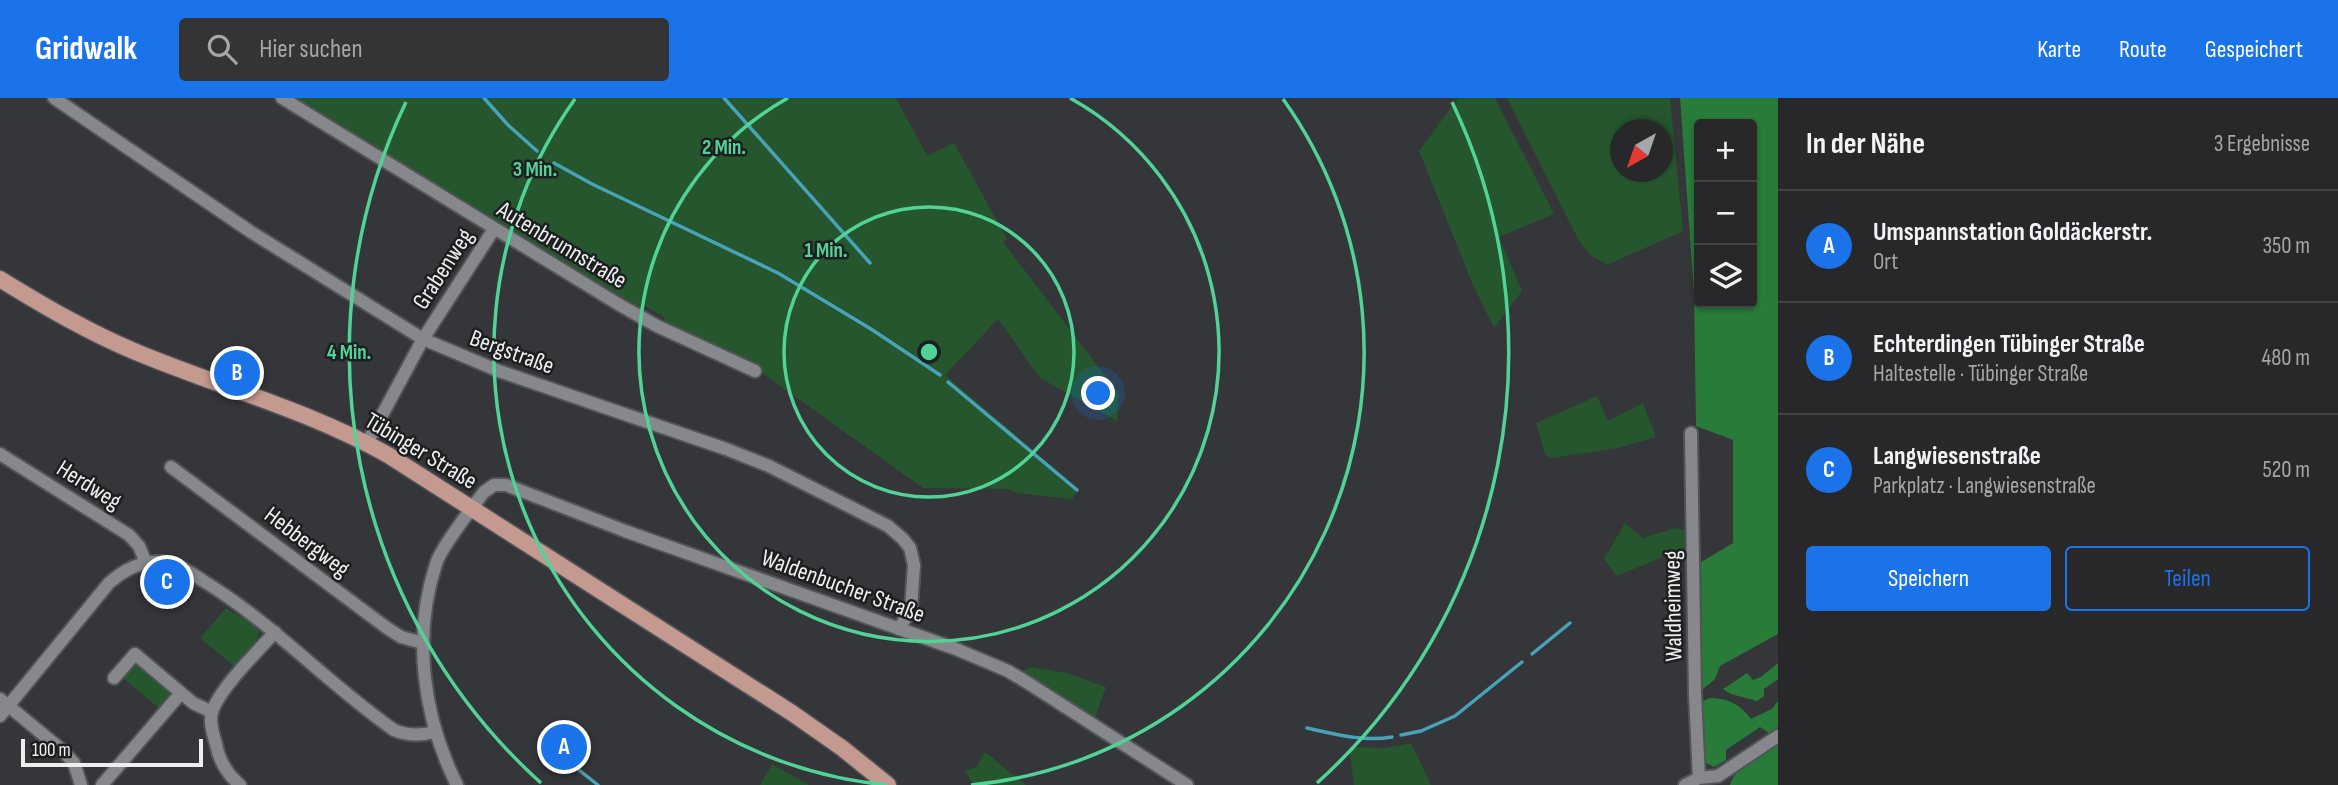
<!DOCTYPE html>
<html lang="de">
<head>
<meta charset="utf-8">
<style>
  body { margin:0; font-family:"Sofia Sans Condensed",sans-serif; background:#343437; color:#f1f3f6 }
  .controls { position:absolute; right:21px; top:21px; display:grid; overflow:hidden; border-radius:7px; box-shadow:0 2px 5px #0004 }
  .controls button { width:63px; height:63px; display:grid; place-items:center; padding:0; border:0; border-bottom:2px solid #444447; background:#28282b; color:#f1f3f6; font:35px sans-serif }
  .compass { position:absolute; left:1610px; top:21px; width:63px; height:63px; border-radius:50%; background:#28282b; box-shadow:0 2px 5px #0004; rotate:220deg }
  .scale { position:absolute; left:21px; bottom:18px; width:182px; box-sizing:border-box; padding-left:7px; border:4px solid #eeeff1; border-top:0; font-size:19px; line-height:24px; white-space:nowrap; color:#eeeff1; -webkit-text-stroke:5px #1d1e1f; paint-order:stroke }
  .you { position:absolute; left:1099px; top:296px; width:24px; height:24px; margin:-18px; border:5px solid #fff; border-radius:50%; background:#1a73e8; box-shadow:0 0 0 10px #1a73e833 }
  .badge { display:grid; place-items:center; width:46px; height:46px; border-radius:50%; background:#1a73e8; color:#fff; font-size:23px; font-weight:700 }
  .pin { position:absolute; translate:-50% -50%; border:4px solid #fff; box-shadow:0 2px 7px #0006 }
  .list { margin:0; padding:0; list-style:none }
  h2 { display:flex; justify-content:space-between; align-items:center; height:91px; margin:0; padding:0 28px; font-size:30px }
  h2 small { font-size:23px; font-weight:400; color:#a5a6a9 }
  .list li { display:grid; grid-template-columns:46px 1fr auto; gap:21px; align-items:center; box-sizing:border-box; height:112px; padding:0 28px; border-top:2px solid #444447 }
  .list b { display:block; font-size:26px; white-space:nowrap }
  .list p { margin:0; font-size:23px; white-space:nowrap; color:#a5a6a9 }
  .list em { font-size:23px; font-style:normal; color:#a5a6a9 }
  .actions { display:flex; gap:14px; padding:21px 28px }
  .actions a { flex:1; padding:16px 0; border:2px solid #1a73e8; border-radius:7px; text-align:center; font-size:24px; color:#1a73e8 }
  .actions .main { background:#1a73e8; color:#fff }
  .icon { flex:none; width:38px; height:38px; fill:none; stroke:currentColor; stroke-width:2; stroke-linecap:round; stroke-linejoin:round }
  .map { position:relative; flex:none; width:1778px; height:687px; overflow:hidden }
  header { display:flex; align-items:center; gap:42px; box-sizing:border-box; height:98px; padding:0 35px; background:#1a73e8; color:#fff }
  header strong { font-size:33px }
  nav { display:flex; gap:38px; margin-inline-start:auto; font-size:24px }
  .search { width:490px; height:63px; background:#343437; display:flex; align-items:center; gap:18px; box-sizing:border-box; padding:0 24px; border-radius:7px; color:#a5a6a9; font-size:26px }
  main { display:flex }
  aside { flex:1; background:#28282b }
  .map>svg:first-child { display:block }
  .green { fill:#25562d; fill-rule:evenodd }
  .forest { fill:#287b39; fill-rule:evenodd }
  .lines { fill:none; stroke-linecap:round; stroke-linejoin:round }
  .stream { stroke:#47a3b7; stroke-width:3.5 }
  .minor-casing { stroke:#535457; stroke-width:16 }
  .major-casing { stroke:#535457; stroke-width:19 }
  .minor { stroke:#86888c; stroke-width:12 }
  .major { stroke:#c49990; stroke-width:16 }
  .ring { fill:none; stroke:#51d398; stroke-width:3.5 }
  .labels { text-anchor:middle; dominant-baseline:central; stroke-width:5; stroke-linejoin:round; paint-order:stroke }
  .street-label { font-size:24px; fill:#eeeff1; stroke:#1d1e1f }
  .centre { fill:#51d398; stroke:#1d1e1f; stroke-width:3.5 }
  .ring-label { font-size:21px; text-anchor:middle; font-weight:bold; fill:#51d398; stroke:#1d1e1f; stroke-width:5; stroke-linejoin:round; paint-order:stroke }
</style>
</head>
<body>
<header>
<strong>Gridwalk</strong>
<div class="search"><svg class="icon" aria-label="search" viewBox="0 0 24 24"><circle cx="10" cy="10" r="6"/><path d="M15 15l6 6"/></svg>Hier suchen</div>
<nav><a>Karte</a><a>Route</a><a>Gespeichert</a></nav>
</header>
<main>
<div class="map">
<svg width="1778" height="687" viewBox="0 0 1778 687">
  <rect width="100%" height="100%" fill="#353639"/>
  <g class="green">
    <path d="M292,0H896L927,58L954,45L1007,141L1003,144L1119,296L1117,323L1040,280L998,221L945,277L1079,391L1072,401L1016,395L1009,391L923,390L755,270L662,227L665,220L644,207L640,214Z"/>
    <path d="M1458,0H1495L1554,116L1499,139L1522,193L1494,230L1473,187L1419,53Z"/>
    <path d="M1507,0H1670L1683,133L1607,167L1589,156L1578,141ZM1620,32H1662V74H1620Z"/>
    <path d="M1597,298L1608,323L1643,305L1656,339L1618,350L1551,360L1545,356L1536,325Z"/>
    <path d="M1625,425L1643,440L1675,430L1685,432L1684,450L1617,478L1604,461Z"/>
    <path d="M226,510L253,526L259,534L257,541L234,568L200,540Z"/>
    <path d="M136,566L172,596L160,611L123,580Z"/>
    <path d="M1031,569L1067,575L1106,589L1095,619L1023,573Z"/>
    <path d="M1411,645L1431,687H1354L1349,649L1385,650Z"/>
    <path d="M985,654L1026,687H975L964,673L976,669Z"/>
    <path d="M772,666L809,687H760Z"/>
  </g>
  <g class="forest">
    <path d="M1680,0H1778V536L1720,568L1715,581L1702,592L1701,464L1733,445V342L1696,328L1694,194ZM1752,26V205H1699V26Z"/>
    <path d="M1778,565V581L1764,591V598L1757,603L1731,596L1723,591L1747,575L1753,582L1761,579Z"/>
    <path d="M1710,600C1728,600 1740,606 1751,621L1772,611L1778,603V629L1769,635L1760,629L1726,652V662L1714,669L1704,664L1701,604Z"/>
    <path d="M1778,644V687H1730C1736,667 1762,654 1778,644Z"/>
  </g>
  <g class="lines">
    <g class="stream">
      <path d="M484,0L508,27L537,53"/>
      <path d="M724,0L870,165"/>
      <path d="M554,65L592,86L778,175L871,231L940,277"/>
      <path d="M948,284L1077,392"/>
      <path d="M1532,556L1570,525"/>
      <path d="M1307,630C1335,636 1363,644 1392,639"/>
      <path d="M1401,637L1421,633L1455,618L1522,564"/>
      <path d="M579,672L598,687"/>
    </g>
    <g class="minor-casing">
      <g id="minor">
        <path d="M54,0L251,134L423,241L499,273L726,351L769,368L888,428L903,441L910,450L914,467L911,511L899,531"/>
        <path d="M282,0L618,206L657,228L755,273"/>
        <path d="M1691,335L1695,596L1699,680"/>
        <path d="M367,345L423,241L494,131"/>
        <path d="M0,356L129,437L139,448L146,465"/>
        <path d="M171,369L387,530L401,539L423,545"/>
        <path d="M114,580L135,556L193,605L212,614"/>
        <path d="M0,601L63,653L74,665L81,687"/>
        <path d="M0,618L109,485C124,472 141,462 162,464C178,465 192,476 205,484C275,527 328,586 394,632C408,638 420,638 434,634"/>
        <path d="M102,687L181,595"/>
        <path d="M240,687C227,676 219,663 216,646C213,636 209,624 212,614C219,591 258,553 275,534"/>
        <path d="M457,687C423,619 412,539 436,466C441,449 472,410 484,394L494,387H506L625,433L956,551L1008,573L1028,585L1187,687"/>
        <path d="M1685,687L1699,680L1718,678L1778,638"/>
      </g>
    </g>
    <g class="major-casing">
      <path id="major" d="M0,181C44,208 88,234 136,254C220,289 308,312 388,357L792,615L842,650L888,687"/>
    </g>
    <use href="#minor" class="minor"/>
    <use href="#major" class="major"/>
  </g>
  <g class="ring">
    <circle cx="929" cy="254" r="145"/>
    <path d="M1070 0A290 290 0 1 1 788 0"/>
    <path d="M887 687A435 435 0 0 1 575 1M1283 1A435 435 0 0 1 971 687"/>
    <path d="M541 685A580 580 0 0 1 406 4M1452 4A580 580 0 0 1 1317 685"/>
  </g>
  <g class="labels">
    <g class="street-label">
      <text transform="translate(562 147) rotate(31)">Autenbrunnstraße</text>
      <text transform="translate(443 171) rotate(-57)">Grabenweg</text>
      <text transform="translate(512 254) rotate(20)">Bergstraße</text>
      <text transform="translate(421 353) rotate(31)">Tübinger Straße</text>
      <text transform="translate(89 387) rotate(32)">Herdweg</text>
      <text transform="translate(307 444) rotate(37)">Hebbergweg</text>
      <text transform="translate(843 488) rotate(20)">Waldenbucher Straße</text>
      <text transform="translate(1673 508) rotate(-91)">Waldheimweg</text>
    </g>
  </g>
  <circle cx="929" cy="254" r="10" class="centre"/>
  <g class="ring-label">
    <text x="724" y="56">2 Min.</text>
    <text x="535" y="78">3 Min.</text>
    <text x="826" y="159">1 Min.</text>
    <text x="349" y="261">4 Min.</text>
  </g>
</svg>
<div class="controls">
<button>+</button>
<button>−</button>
<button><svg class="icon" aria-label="layers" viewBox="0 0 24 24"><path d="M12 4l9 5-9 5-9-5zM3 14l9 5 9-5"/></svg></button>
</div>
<svg class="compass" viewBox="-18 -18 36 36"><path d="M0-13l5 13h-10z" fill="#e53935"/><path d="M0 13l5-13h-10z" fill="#a5a6a9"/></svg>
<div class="scale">100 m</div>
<div class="you"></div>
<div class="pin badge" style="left:564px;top:649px">A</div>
<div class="pin badge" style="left:237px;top:275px">B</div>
<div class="pin badge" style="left:167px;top:484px">C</div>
</div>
<aside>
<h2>In der Nähe<small>3 Ergebnisse</small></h2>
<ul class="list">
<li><span class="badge">A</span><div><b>Umspannstation Goldäckerstr.</b><p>Ort</p></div><em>350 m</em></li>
<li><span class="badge">B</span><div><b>Echterdingen Tübinger Straße</b><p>Haltestelle · Tübinger Straße</p></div><em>480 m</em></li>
<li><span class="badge">C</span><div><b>Langwiesenstraße</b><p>Parkplatz · Langwiesenstraße</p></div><em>520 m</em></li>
</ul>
<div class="actions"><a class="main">Speichern</a><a>Teilen</a></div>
</aside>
</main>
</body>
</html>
